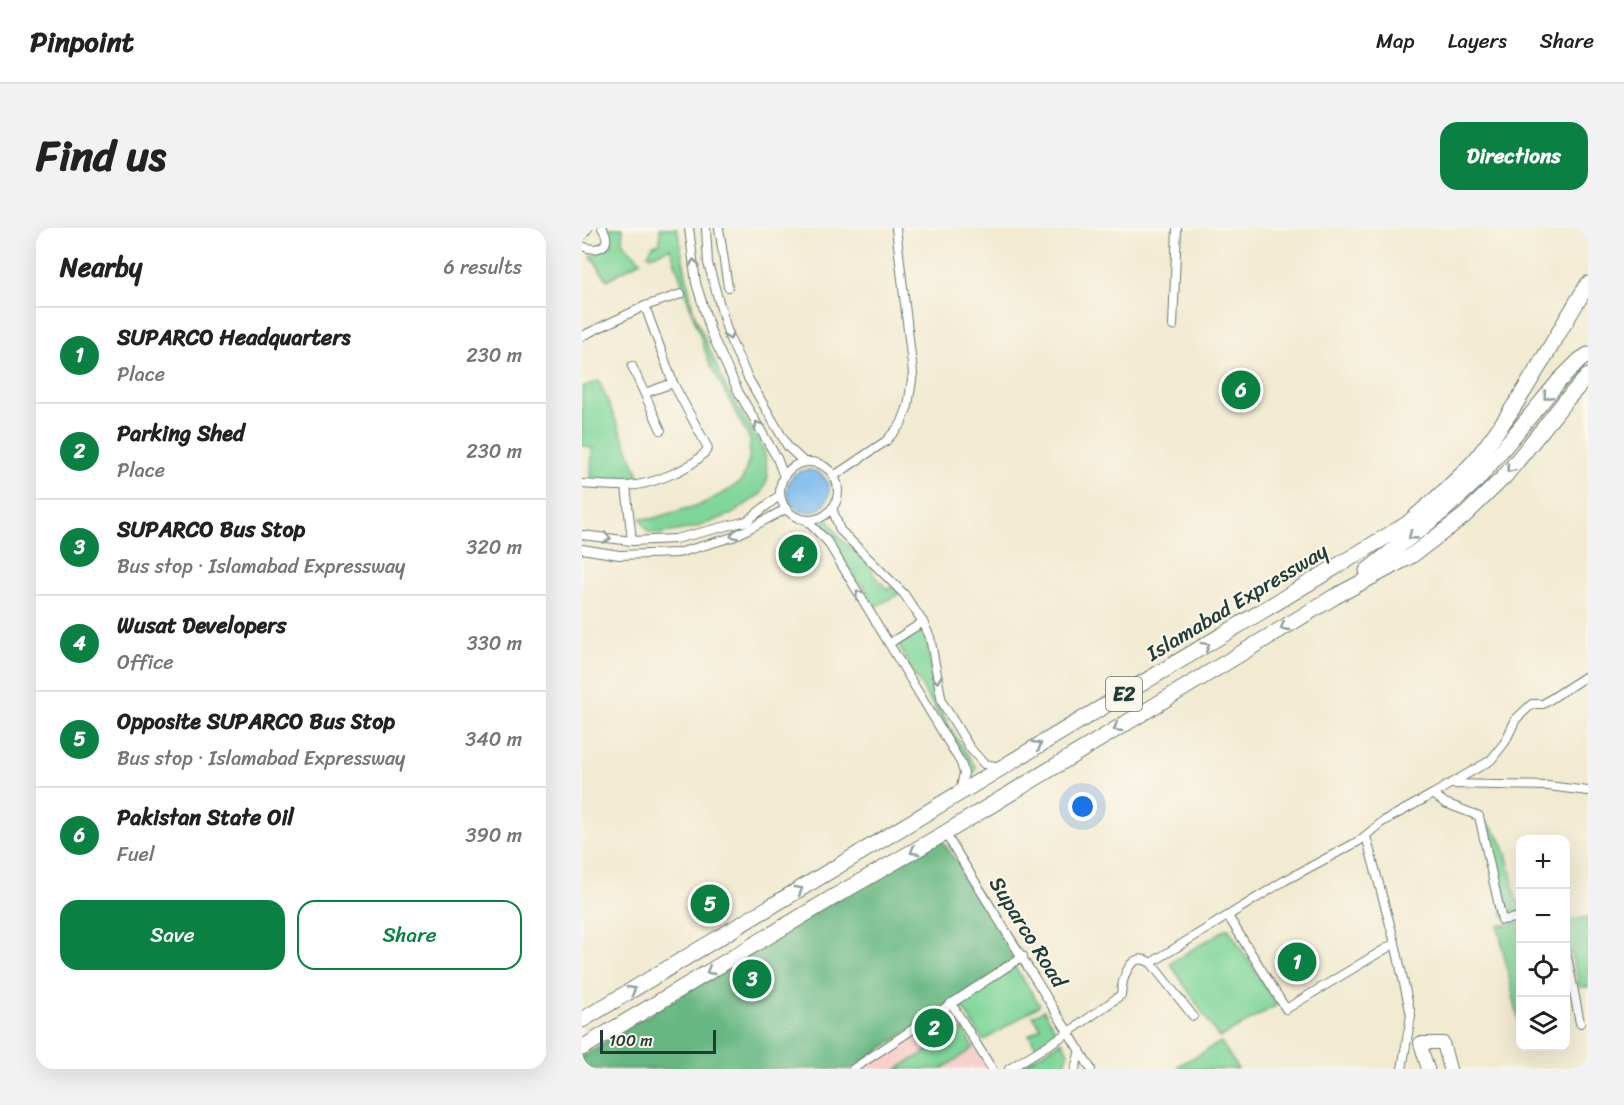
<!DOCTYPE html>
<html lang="en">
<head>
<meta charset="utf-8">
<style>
  body { margin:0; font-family:Sriracha,sans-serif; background:#f2f2f2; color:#222 }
  .controls { position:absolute; right:18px; bottom:18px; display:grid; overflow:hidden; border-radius:12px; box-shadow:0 6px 24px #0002 }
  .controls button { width:54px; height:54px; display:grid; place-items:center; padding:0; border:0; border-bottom:2px solid #e0e0e0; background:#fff; color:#222; font:30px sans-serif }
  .scale { position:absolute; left:18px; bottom:15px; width:116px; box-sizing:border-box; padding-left:6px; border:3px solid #1f3d34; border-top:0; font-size:16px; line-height:21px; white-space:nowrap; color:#1f3d34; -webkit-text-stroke:4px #fbf7ec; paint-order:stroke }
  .you { position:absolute; left:501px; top:579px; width:21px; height:21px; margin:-15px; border:4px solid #fff; border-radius:50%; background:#1a73e8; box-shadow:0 0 0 9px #1a73e833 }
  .badge { display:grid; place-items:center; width:39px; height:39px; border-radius:50%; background:#0b8043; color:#fff; font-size:20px; font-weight:700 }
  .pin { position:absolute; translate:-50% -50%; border:3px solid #fff; box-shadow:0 2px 6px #0006 }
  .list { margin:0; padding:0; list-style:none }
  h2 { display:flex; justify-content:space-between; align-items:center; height:78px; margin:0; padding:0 24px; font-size:26px }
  h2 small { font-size:20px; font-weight:400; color:#767676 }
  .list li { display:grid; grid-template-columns:39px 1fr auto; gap:18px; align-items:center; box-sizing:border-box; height:96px; padding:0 24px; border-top:2px solid #e0e0e0 }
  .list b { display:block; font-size:22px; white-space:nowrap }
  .list p { margin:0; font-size:20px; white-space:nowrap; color:#767676 }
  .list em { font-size:20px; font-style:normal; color:#767676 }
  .actions { display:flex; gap:12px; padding:18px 24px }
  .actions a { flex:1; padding:14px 0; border:2px solid #0b8043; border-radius:18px; text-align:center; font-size:21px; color:#0b8043 }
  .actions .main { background:#0b8043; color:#fff }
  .icon { flex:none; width:33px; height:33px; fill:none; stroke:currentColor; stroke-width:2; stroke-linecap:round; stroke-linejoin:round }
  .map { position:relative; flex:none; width:1006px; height:841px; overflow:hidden; border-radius:18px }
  header { display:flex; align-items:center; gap:36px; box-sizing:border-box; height:84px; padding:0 30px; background:#fff; border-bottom:2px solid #e0e0e0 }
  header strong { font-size:28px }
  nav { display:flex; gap:33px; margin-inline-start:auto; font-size:21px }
  .intro { display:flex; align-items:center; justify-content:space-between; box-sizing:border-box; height:144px; padding:0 36px }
  h1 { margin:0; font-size:42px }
  .button { padding:15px 27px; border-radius:18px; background:#0b8043; color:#fff; font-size:21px; font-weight:700 }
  main { display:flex; gap:36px; padding:0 36px }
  aside { flex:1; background:#fff; border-radius:18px; box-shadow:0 6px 24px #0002 }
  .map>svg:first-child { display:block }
  .built { fill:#f7d0cd }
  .green { fill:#80d69a; stroke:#508a67; stroke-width:1.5 }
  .forest { fill:#68b782; stroke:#447a5b; stroke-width:1.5 }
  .water { fill:#7ab9ee; stroke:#4c7b91; stroke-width:1.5 }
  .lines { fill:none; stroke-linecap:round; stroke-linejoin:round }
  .street-casing { stroke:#697a6b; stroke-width:10 }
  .secondary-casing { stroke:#697a6b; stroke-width:14 }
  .highway-casing { stroke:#697a6b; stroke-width:17 }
  .street { stroke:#fff; stroke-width:8 }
  .secondary { stroke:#fff; stroke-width:12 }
  .highway { stroke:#fff; stroke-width:15 }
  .oneway { stroke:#8f9e9a }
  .labels { text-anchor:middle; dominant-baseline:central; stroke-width:4.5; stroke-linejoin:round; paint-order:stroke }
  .shield { fill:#fbf7ec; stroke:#61756b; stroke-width:1.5 }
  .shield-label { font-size:20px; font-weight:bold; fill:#1f3d34 }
  .street-label { font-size:21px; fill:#1f3d34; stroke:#fbf7ec }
</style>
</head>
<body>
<header>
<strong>Pinpoint</strong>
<nav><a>Map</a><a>Layers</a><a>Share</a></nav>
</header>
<div class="intro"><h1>Find us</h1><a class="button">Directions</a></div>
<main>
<aside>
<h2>Nearby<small>6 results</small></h2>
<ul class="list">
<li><span class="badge">1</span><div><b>SUPARCO Headquarters</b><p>Place</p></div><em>230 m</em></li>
<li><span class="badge">2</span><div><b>Parking Shed</b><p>Place</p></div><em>230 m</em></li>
<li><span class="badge">3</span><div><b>SUPARCO Bus Stop</b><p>Bus stop · Islamabad Expressway</p></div><em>320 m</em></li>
<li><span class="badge">4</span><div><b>Wusat Developers</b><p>Office</p></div><em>330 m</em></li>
<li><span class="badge">5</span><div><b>Opposite SUPARCO Bus Stop</b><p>Bus stop · Islamabad Expressway</p></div><em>340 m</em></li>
<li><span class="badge">6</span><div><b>Pakistan State Oil</b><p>Fuel</p></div><em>390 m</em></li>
</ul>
<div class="actions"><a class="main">Save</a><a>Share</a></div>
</aside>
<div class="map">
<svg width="1006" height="841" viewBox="0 0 1006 841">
  <rect width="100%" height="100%" fill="#fbf7ec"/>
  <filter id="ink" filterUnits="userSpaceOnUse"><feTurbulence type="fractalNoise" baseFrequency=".0167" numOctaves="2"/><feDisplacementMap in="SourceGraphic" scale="12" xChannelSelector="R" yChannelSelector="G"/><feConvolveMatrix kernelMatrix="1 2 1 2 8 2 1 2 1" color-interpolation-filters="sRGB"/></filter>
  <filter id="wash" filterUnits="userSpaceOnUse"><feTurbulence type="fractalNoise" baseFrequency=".008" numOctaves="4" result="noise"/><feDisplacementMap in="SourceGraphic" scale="24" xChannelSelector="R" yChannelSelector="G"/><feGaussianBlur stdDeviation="1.35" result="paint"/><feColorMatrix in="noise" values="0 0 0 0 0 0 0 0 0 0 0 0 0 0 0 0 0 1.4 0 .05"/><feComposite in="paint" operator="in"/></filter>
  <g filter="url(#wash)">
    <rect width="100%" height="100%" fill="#f2ead1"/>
    <path class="built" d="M370,782L407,841H275L295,828Z"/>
    <g class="green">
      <path d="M25,0H41L40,14L59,33L25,52L9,28L30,17Z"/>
      <path d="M78,0H95L111,83L145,162L182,222L186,249L180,265L150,286L112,300L77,306L66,304L58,290L69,291L120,276L147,262L160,252L167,232L168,212L127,134L88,20L69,28L66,26L71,17L78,15Z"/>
      <path d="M17,153L58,249L29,252L9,249L10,220L0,217V159Z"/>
      <path d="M246,291L256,308L290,340L291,346L306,362L311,358L317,366L293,379L280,357L274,353L244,301L238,297Z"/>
      <path d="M338,401C351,417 347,450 353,470C359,487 383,524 394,539L393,545L387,543C367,500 339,461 317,418L318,414Z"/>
      <path d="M900,592C927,609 928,644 934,673L938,672V686L922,689Z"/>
      <path d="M1006,689V759H997L984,702V694Z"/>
      <path d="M938,694L939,795H937L916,698Z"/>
      <path d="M646,700L695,777L637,810L588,735Z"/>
      <path d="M433,739L458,777L402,813L377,774Z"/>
      <path d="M462,782L476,807L455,820L447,807L459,800L451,788Z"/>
      <path d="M382,801L391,820L360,841H315Z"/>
      <path d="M480,813L486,824L482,841H434Z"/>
      <path d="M639,814L656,841H598L596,838Z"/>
    </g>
    <path class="forest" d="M357,608L441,728L269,841H0V828Z"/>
    <circle class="water" cx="226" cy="263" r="21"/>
  </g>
  <g filter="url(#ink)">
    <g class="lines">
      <g class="street-casing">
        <g id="street">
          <path d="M107,0L114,55L130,107L157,165L195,230L202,249"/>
          <path d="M124,0L126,35L147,109L166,150L206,219L222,234"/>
          <path d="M137,0L146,59"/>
          <path d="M0,8L6,0"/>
          <path d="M0,18C17,26 32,16 20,0"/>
          <path d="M63,78L99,66"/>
          <path d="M591,98L595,0"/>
          <path d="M0,108L63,78L91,155L126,220C114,240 67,258 43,258C28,258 14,257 0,256"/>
          <path d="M50,138L79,202"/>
          <path d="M63,165L91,155"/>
          <circle cx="227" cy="263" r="29"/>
          <path d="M252,248L304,213L319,196L326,178L331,145L314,0"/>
          <path d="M44,258L50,313"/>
          <path d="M250,280L258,302L322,366L341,394L348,409L360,474L388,520L402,536L419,539"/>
          <path d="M224,292L245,313L379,535L382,545L378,564"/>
          <path d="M0,307L50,313L93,311L165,293L198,267"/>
          <path d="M0,321L37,327L96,325L151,309L204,281"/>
          <path d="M308,415L341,394"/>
          <path d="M869,556L966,558L1006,563"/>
          <path d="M851,566L909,532L923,514L934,491L950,476H961L1006,447"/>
          <path d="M363,605L509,841"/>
          <path d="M646,688L704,781L813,715L784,608"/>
          <path d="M813,715L829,787L820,841"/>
          <path d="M984,723L998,795"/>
          <path d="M569,735L702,653L777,613L800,594L851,566L863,575L897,588L920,692L939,689"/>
          <path d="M369,775L410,841"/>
          <path d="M271,841L441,728"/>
          <path d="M427,841L487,804L539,767C540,751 548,721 569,735L611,788"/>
          <path d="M493,841L498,822"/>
        </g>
      </g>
      <g class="secondary-casing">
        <path id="secondary" d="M846,841L838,815H861L868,841"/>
      </g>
      <g class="highway-casing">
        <g id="highway">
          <path d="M785,343L861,283L895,252L977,153L998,132L1006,127"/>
          <path d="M0,792L825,296C849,275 875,254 895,230C938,176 970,114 1006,56"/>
          <path d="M0,820L255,667L363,605L752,369L829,328L882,288L923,248L985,171L1006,148"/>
        </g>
      </g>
      <use href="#street" class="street"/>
      <use href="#secondary" class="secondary"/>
      <use href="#highway" class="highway"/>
    </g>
    <defs><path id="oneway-chevron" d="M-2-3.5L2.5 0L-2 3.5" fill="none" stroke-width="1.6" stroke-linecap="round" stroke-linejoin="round" transform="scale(1.5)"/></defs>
    <g class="oneway">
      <use href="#oneway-chevron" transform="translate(112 35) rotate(-98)"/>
      <use href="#oneway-chevron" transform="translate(147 108) rotate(69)"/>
      <use href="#oneway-chevron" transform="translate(965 168) rotate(130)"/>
      <use href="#oneway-chevron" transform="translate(176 197) rotate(-121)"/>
      <use href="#oneway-chevron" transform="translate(928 241) rotate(130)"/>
      <use href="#oneway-chevron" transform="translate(152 307) rotate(157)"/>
      <use href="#oneway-chevron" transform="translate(830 308) rotate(142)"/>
      <use href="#oneway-chevron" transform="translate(25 310) rotate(9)"/>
      <use href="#oneway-chevron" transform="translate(277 366) rotate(-122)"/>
      <use href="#oneway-chevron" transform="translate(702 399) rotate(149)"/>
      <use href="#oneway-chevron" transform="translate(624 418) rotate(-31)"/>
      <use href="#oneway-chevron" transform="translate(355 451) rotate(82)"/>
      <use href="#oneway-chevron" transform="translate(535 500) rotate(149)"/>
      <use href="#oneway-chevron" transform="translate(456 517) rotate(-31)"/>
      <use href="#oneway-chevron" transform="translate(332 623) rotate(150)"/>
      <use href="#oneway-chevron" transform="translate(217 662) rotate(-31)"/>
      <use href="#oneway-chevron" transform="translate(128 743) rotate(149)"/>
      <use href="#oneway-chevron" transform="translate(50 762) rotate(-31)"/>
    </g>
  </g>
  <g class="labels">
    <rect class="shield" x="524" y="449" width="36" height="34" rx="4.5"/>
    <g class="shield-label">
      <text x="542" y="466">E2</text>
    </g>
    <g class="street-label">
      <text transform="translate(655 374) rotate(-31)">Islamabad Expressway</text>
      <text transform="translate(446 704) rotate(58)">Suparco Road</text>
    </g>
  </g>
</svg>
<div class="controls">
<button>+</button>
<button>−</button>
<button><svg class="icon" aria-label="locate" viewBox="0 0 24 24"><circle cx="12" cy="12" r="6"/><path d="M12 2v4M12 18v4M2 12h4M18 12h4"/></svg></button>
<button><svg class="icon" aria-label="layers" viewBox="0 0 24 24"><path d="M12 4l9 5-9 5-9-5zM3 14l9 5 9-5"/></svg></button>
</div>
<div class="scale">100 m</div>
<div class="you"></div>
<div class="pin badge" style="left:715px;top:734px">1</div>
<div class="pin badge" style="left:352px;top:800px">2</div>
<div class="pin badge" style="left:170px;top:751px">3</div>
<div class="pin badge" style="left:216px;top:326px">4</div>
<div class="pin badge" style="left:128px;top:676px">5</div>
<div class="pin badge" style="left:659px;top:162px">6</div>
</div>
</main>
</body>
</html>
